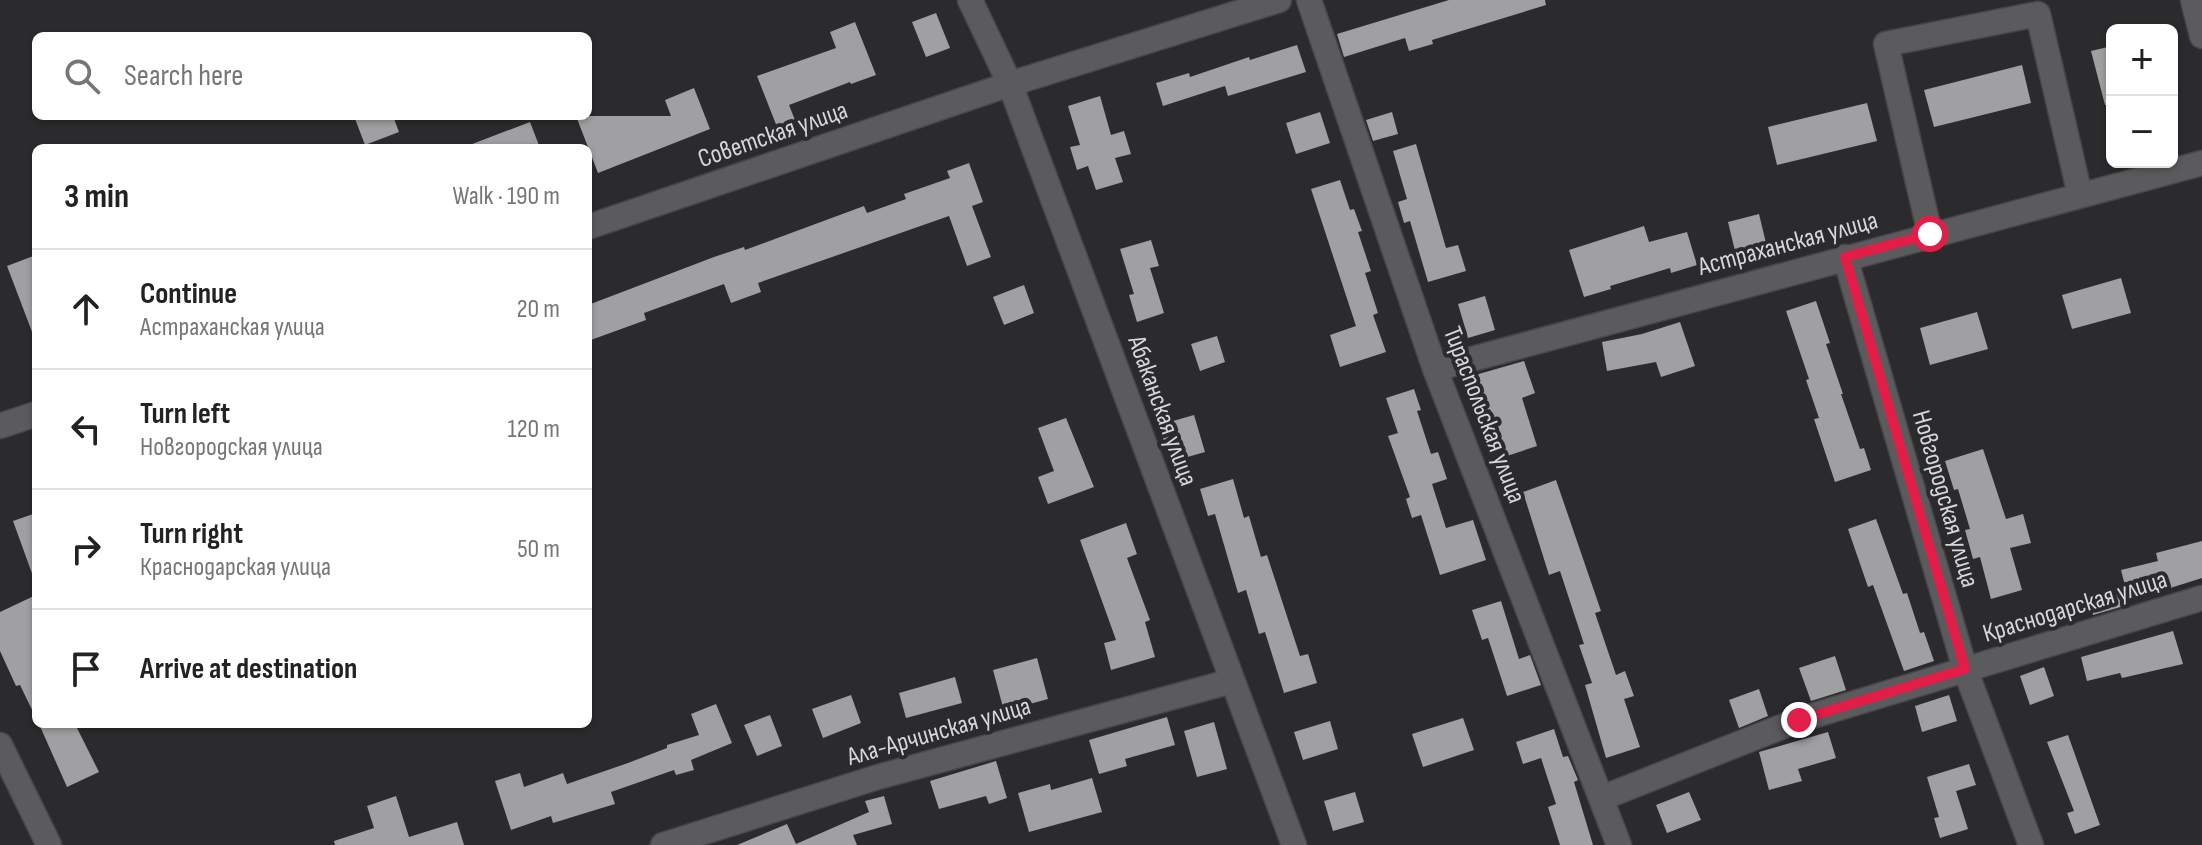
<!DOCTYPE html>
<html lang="en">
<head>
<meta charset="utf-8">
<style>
  body { margin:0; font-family:"Sofia Sans Condensed",sans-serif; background:#f2f2f2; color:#222 }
  .controls { position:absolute; right:24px; top:24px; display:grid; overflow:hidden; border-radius:12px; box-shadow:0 2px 6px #0004 }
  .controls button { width:72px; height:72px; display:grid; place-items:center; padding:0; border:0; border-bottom:2px solid #e0e0e0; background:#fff; color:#222; font:40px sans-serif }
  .stop { position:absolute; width:24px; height:24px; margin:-18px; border:6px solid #e11d48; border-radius:50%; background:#fff }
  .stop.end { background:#e11d48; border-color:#fff; box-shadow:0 2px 8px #0008 }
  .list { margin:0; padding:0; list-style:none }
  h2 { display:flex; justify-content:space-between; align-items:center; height:104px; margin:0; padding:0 32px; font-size:34px }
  h2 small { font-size:26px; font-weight:400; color:#767676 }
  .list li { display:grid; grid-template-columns:52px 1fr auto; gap:24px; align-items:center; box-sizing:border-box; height:120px; padding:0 32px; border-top:2px solid #e0e0e0 }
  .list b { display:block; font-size:30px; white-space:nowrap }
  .list p { margin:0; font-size:26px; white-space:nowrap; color:#767676 }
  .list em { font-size:26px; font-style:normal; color:#767676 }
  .icon { flex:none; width:44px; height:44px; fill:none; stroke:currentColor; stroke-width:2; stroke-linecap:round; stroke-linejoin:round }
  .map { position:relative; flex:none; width:2202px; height:845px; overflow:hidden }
  .search { position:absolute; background:#fff; box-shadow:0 2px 6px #0004; left:32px; top:32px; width:560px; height:88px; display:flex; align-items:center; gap:20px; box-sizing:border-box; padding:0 28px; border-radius:12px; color:#767676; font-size:30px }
  .panel { position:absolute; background:#fff; box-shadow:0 2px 6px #0004; left:32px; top:144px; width:560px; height:584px; border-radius:12px }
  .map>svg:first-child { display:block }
  .building { fill:#a09fa1 }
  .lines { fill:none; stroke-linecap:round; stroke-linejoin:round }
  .street-casing { stroke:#464648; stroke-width:27 }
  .street { stroke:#5b5a5d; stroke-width:24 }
  .route { stroke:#e11d48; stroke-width:10 }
  .labels { text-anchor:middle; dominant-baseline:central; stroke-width:8; stroke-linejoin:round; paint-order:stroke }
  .street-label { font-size:26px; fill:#d7d6d8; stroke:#2b2a2c }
</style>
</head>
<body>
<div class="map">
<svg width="2202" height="845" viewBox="0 0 2202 845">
  <rect width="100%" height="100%" fill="#2b2a2c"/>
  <g class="building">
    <path d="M1449,0H1545L1546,5L1432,40L1433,44L1409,51L1405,38L1344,57L1337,34Z"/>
    <path d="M936,13L950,48L926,57L912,22Z"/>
    <path d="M855,22L876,75L851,84L850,82L789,105L797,125L779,132L757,76L836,48L830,32Z"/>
    <path d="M1297,45L1306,72L1228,96L1225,86L1163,106L1156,83L1189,73L1190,77L1249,57L1250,60Z"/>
    <path d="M2112,46V104L2105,105L2091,51Z"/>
    <path d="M2022,65L2031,103L1934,127L1924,90Z"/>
    <path d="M694,88L710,129L598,173L576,116H671L665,100Z"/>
    <path d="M1100,96L1111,135L1124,131L1131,154L1115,158L1123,182L1096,190L1088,166L1077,170L1070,147L1080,145L1068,106Z"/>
    <path d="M1867,103L1877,141L1777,165L1768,127Z"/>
    <path d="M1320,112L1330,143L1296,154L1286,123Z"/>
    <path d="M1392,112L1398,134L1373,141L1366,120Z"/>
    <path d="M354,116H393L399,132L365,145Z"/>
    <path d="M530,122L540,148H467V146Z"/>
    <path d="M1416,144L1446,248L1458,245L1466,271L1428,282L1410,221L1404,223L1398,202L1407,199L1393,151Z"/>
    <path d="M969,163L983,202L972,206L991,257L967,266L949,216L758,283L761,292L731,303L724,284L644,313L646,320L588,341V305L714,257L744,247L745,250L864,206L867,213L906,199L904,194L950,178L947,171Z"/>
    <path d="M1340,180L1350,210L1354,209L1362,231L1358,232L1371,271L1365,273L1378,313L1373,315L1386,352L1340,367L1330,335L1356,326L1311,189Z"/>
    <path d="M1759,214L1766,243L1735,251L1728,222Z"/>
    <path d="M1644,226L1649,242L1687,232L1697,265L1671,273L1670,268L1610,286L1611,289L1584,297L1569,250Z"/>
    <path d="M1151,240L1159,266L1150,268L1164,313L1137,322L1129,295L1134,294L1120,249Z"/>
    <path d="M36,255V337H34L7,266Z"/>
    <path d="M2121,278L2131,313L2072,329L2062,295Z"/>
    <path d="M1024,285L1034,313L1004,325L993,297Z"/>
    <path d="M1485,296L1495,330L1468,338L1458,304Z"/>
    <path d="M1816,301L1830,343L1826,344L1843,394H1841L1860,449L1864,448L1871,470L1835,482L1814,419L1819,418L1806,380L1809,379L1786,311Z"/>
    <path d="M1977,312L1988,349L1930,365L1920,328Z"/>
    <path d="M1680,322L1695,366L1661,377L1656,362L1607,371L1602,342L1642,334Z"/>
    <path d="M1217,336L1225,362L1200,371L1191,344Z"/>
    <path d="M1524,361L1535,393L1522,398L1537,446L1507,456L1490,409L1477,413L1465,378Z"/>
    <path d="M1414,389L1421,410L1417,411L1431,454L1438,452L1447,479L1432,484L1446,528L1473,520L1486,560L1440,575L1421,515L1412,518L1406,499L1410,497L1388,436L1398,433L1386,398Z"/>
    <path d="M1194,415L1205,452L1170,462L1159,425Z"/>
    <path d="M1066,418L1094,487L1048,504L1038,477L1054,471L1038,428Z"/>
    <path d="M1983,449L2006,519L2023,514L2031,543L2010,548L2022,590L1991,599L1980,557L1973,559L1965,530L1970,529L1958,489L1954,490L1945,461Z"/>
    <path d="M1233,479L1244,518L1249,516L1261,557L1267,555L1300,656L1308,654L1317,683L1284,693L1265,632L1259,634L1246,590L1238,593L1215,514L1208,516L1200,489Z"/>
    <path d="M1556,480L1601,611L1595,613L1616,675L1625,671L1634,696L1624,699L1640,747L1606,758L1585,685L1592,683L1579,645L1584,644L1560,571L1549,575L1523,492Z"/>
    <path d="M36,513V578L34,579L13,521Z"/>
    <path d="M1876,519L1903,594L1907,593L1920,633L1924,632L1934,661L1904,671L1873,585L1868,587L1848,529Z"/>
    <path d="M1126,523L1137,554L1127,558L1150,620L1145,622L1155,657L1111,670L1104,643L1116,640L1080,540Z"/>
    <path d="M2202,541V578L2129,601L2121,570L2158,561L2156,553Z"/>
    <path d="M2119,589L2124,606L2093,615L2089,598Z"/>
    <path d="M36,595V718L20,685L16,686L0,651V612Z"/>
    <path d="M1501,601L1519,659L1530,655L1541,685L1507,696L1488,638L1482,640L1472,610Z"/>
    <path d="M2173,631L2183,664L2122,678L2120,673L2087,681L2081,657Z"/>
    <path d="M1835,656L1846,690L1811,701L1799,668Z"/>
    <path d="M1037,658L1048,699L1004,711L993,670Z"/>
    <path d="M2044,667L2054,696L2030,705L2020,676Z"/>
    <path d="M955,677L962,703L906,718L899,693Z"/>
    <path d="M1759,689L1768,716L1739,728L1729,700Z"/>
    <path d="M851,695L861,723L823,738L812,709Z"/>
    <path d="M1949,695L1957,721L1922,732L1915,706Z"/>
    <path d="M716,704L732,743L691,760L694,770L676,775L674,770L611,792L615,804L592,811L553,823L551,816L511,830L495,781L520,773L524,787L563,773L567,784L628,763L667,748V745L699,735L691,714Z"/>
    <path d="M770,715L782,746L757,756L744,725Z"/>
    <path d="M1167,717L1175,745L1125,759L1127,766L1099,774L1089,740Z"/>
    <path d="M1463,718L1474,750L1423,767L1412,734Z"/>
    <path d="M1330,721L1338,749L1303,760L1294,732Z"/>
    <path d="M1214,722L1227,769L1197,777L1184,731Z"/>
    <path d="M39,724H75L99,772L67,787Z"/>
    <path d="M1554,729L1563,757L1568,756L1578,780L1574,782L1593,845H1560L1548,807L1556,804L1541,758L1523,764L1516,742Z"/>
    <path d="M1828,732L1836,758L1798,769L1802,781L1769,790L1759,752Z"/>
    <path d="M2068,735L2100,825L2075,834L2067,813L2074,811L2047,742Z"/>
    <path d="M996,761L1007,798L989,804L986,796L939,809L930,781Z"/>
    <path d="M1969,764L1976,785L1956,791L1968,829L1940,838L1934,818L1939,817L1927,777Z"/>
    <path d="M1092,778L1102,812L1029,832L1018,793L1050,784L1051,790Z"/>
    <path d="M1355,792L1364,822L1333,831L1324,801Z"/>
    <path d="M1689,792L1701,820L1667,833L1656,805Z"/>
    <path d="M396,796L409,837L457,822L464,845H335L334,841L374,828L367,806Z"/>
    <path d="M884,796L892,824L853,835L857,845H737L787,824L796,844L869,812L865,801Z"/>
  </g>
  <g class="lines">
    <g class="street-casing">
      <g id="street">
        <path d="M970,0L1010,84L1294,845"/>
        <path d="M1309,0L1435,369L1619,845"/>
        <path d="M2193,0L2202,36"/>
        <path d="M588,227L1010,84L1279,0"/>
        <path d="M1930,234L1886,44L2038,14L2080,195"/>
        <path d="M1845,257L1965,669L2031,845"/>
        <path d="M1435,369L2202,163"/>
        <path d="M0,426L36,414"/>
        <path d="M0,745L49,845"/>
        <path d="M1602,798L1799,720L2202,598"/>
        <path d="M663,845L878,777L1232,681"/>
      </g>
    </g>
    <use href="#street" class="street"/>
  </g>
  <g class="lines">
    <path class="route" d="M1799,720L1965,669L1845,257L1930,234"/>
  </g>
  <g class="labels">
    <g class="street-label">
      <text transform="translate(773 135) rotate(-19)">Советская улица</text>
      <text transform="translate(1788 244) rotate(-15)">Астраханская улица</text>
      <text transform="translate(1162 411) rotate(70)">Абаканская улица</text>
      <text transform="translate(1484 415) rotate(69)">Тираспольская улица</text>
      <text transform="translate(1945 499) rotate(74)">Новгородская улица</text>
      <text transform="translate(2075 607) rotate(-17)">Краснодарская улица</text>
      <text transform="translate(939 732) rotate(-16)">Ала-Арчинская улица</text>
    </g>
  </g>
</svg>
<div class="controls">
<button>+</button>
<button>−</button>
</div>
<div class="stop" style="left:1930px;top:234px"></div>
<div class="stop end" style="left:1799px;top:720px"></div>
<div class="search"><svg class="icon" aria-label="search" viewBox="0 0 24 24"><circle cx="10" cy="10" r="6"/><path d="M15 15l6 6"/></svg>Search here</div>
<section class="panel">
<h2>3 min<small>Walk · 190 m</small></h2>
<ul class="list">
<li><svg class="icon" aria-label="ahead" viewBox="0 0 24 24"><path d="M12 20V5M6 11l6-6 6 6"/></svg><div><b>Continue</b><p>Астраханская улица</p></div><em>20 m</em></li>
<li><svg class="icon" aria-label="left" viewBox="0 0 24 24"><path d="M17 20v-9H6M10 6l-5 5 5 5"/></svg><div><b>Turn left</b><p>Новгородская улица</p></div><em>120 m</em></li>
<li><svg class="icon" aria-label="right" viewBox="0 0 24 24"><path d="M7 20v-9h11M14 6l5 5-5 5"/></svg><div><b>Turn right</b><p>Краснодарская улица</p></div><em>50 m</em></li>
<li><svg class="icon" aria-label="arrive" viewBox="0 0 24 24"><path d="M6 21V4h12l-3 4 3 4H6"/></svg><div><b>Arrive at destination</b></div></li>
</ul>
</section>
</div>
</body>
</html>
